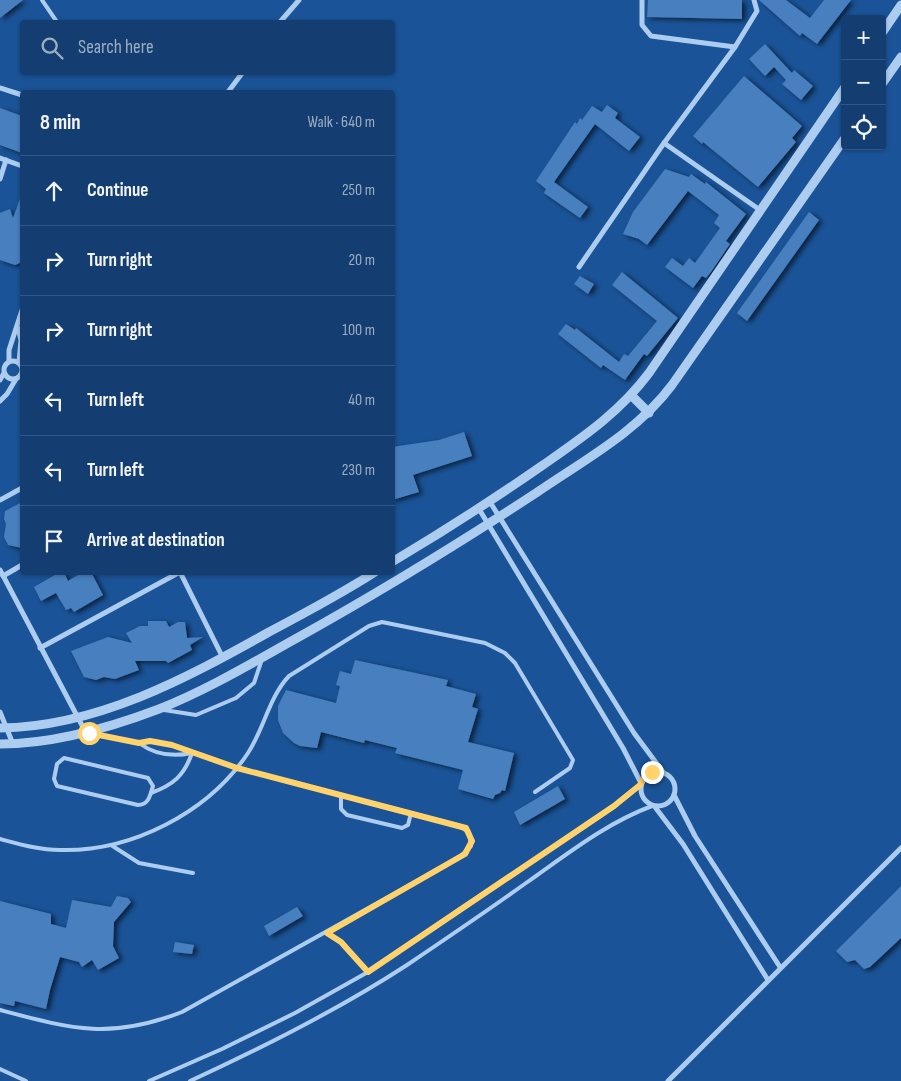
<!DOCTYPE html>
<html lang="en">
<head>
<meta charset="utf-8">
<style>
  body { margin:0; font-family:"Sofia Sans Condensed",sans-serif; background:#1d4576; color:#f1f3f6 }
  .controls { position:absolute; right:15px; top:15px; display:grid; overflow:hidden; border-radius:5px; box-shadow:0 1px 4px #0004 }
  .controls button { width:45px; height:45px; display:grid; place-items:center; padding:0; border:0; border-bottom:1px solid #335784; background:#143e71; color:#f1f3f6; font:25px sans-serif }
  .stop { position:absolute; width:15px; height:15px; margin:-11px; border:4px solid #ffd26c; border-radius:50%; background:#fff }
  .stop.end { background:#ffd26c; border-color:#fff; box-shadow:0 1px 5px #0008 }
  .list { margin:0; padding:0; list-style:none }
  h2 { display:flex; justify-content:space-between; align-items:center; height:65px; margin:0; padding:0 20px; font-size:21px }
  h2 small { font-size:16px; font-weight:400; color:#9daec3 }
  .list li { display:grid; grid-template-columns:32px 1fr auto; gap:15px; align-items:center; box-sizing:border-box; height:70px; padding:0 20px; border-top:1px solid #335784 }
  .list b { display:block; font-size:19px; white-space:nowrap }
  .list em { font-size:16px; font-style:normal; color:#9daec3 }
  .icon { flex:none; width:28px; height:28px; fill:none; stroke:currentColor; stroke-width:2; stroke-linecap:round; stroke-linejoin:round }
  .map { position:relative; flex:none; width:901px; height:1081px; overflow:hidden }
  .search { position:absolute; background:#143e71; box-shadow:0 1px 4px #0004; left:20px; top:20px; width:375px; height:55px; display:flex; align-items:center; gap:12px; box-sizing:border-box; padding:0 18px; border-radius:5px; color:#9daec3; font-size:19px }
  .panel { position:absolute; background:#143e71; box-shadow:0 1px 4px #0004; left:20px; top:90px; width:375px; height:485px; border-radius:5px }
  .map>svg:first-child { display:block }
  .building { fill:#477fbf; filter:url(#shadow) }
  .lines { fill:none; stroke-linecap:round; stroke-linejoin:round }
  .service { stroke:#adcdf0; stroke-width:4 }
  .minor { stroke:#adcdf0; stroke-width:5 }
  .tertiary { stroke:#adcdf0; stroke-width:9 }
  .route { stroke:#ffd26c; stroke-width:6 }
</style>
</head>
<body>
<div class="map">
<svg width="901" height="1081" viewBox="0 0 901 1081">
  <defs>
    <filter id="shadow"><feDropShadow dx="3.5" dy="2" stdDeviation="2.5" flood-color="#0009"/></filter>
  </defs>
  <rect width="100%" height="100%" fill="#1a5397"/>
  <g class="building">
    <path d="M0,0H23L0,18Z"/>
    <path d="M648,0H742V19L647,17Z"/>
    <path d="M759,0H786L810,18L824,0H851L817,44L802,33L800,36Z"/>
    <path d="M765,44L792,73L794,70L813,86L801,100L782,84L786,80L774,67L765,76L749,59Z"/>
    <path d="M744,76L802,126L792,138L796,142L758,187L703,142L702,144L693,136Z"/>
    <path d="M607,105L618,113L615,118L640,137L629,151L595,124L554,182L588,207L580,218L544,193L546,189L536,181L575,122L577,124L580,118L582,120L592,106L602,112Z"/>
    <path d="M0,108L22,116V153L0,145Z"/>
    <path d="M665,169L689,177L691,174L705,184L706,182L746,214L726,241L730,244L711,272L706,278L702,276L693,288L665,267L672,258L683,266L689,258L695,263L720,228L714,223L719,215L688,191L647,245L639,239L623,234L633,212Z"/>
    <path d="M21,196L22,262L15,265L0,260V213L10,209L13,218Z"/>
    <path d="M809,212L819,220L747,321L737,313Z"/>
    <path d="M622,272L678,318L647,356L644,354L625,380L603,365L601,368L558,334L566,324L575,330L576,328L619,362L624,354L628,356L657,321L612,285Z"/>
    <path d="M580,276L594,284L588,294L574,284Z"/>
    <path d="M464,432L472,456L413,475L419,492L392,500V447L439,440Z"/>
    <path d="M22,502V548L8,545L4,537L6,524L4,519L5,511Z"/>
    <path d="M60,572H64L68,581L83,572H91L103,595L74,612L71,608L66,610L56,593L41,601L34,587Z"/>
    <path d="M148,621H166L169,627L178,622H185L187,638L203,637L190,645L192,650L168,663L166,661H135L139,670L115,679L104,677L96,680L84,677L71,651L108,637L132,643L126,633L140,626H148Z"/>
    <path d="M355,660L448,680L446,686L476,694L472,707L478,709L468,742L514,753L505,791L502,790L500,793L495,795L493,799L458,789L463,770L395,753L397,748L365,740L364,743L321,732L317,748L300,746L294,743L283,733L278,720V706L286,690L336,703L340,686L336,685L340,671L351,674Z"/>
    <path d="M558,786L565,799L520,825L514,812Z"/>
    <path d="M901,886V938L870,967L864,969L855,960L847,962L836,951Z"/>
    <path d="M117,896L128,898L131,902L114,922L113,946L119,958L98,970L92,960L82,967L79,962L60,957L50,990L46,1009L15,1001L14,1006L0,1003V901L51,914V924L66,928L72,900L111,907Z"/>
    <path d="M297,907L303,916L269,936L264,926Z"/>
    <path d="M175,942L194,945L192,954L173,952Z"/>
  </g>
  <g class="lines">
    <g class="service">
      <path d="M42,0L57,22"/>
      <path d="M164,710L196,715L236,698L254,683L262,659"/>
      <path d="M139,743C155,755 173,757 192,753"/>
      <path d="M64,758L148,778L153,786C150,795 149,805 138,805L57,786L54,779L57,764Z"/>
      <path d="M151,793C173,785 184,776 192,753"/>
      <path d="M341,796V809L347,815L402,828L408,825L411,813"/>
      <path d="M0,839C19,844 39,850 60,850C131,852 208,813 248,753C264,729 269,697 289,676L369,626L382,622L485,643L505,653L515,663L573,760L570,768L535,792"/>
      <path d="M111,845L139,863L193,873"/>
      <path d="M327,933L341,942L368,972"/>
      <path d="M0,1010C72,1029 110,1040 182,1012L460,857L471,846L469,832L457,825L237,768L172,745L150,741L139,743L89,733"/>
      <path d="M0,1069L26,1081"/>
      <path d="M149,1081L222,1049L295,1013L368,972L615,806L640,785"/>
      <path d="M190,1081C264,1047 338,1010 407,965C447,938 487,911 526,883C566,855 606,823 652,806"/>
    </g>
    <g class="minor">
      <path d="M642,0V25L651,36L735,47"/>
      <path d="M280,22L299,0"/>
      <path d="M0,88L22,95"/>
      <path d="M228,92L243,72"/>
      <path d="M664,143L760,210"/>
      <path d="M0,158L22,166"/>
      <path d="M0,179L6,160"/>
      <path d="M579,267L664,143L735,47L757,11L754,0"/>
      <path d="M18,328L21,340L19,362"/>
      <circle cx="13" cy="370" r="9"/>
      <path d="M9,361V350L22,310"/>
      <path d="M0,380L4,373"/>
      <path d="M0,401L7,394L16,379"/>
      <path d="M0,500L22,488"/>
      <path d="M490,502L634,733L663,772"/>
      <path d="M479,509L623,748L641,783"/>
      <path d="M0,570L85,731"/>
      <path d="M180,572L223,658"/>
      <path d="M3,576L22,565"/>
      <path d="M40,648L180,572"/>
      <path d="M0,712L13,744"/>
      <circle cx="658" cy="789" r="17"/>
      <path d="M674,795L695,836L780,967"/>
      <path d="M655,807L683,844L768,980"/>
      <path d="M668,1081L901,848"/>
    </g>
    <g class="tertiary">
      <path d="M882,33L901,5"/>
      <path d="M882,84L901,57"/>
      <path d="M631,395L649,413"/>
      <path d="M392,562C444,531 494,499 543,465C583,437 620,412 649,373L845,87"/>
      <path d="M0,728C97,727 187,678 269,632C305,613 341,594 375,572"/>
      <path d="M0,744C53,744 109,728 159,709C207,690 252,663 297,638C378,593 458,544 536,493C584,460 637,432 672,385L845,138"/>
    </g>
  </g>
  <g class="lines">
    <path class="route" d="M89,733L139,743L150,741L172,745L237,768L466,828L472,841L465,854L327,933L341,942L368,972L614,806L640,785L644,778L652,772"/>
  </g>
</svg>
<div class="controls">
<button>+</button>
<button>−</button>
<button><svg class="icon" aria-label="locate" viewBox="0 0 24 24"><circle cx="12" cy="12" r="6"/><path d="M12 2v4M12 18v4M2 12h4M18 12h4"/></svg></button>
</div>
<div class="stop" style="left:89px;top:733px"></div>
<div class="stop end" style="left:652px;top:772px"></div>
<div class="search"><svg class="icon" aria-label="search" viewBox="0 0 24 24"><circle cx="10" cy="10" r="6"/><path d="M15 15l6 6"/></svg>Search here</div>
<section class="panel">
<h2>8 min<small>Walk · 640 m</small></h2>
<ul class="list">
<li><svg class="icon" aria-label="ahead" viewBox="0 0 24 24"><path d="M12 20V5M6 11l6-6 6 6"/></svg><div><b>Continue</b></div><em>250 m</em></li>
<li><svg class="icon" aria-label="right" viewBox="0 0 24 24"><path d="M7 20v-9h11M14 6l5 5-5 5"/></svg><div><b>Turn right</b></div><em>20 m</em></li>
<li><svg class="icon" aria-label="right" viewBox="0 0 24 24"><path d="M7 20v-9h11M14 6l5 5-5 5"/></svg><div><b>Turn right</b></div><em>100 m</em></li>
<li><svg class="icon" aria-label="left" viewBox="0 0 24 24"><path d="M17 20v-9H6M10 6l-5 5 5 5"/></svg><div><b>Turn left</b></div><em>40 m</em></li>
<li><svg class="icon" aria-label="left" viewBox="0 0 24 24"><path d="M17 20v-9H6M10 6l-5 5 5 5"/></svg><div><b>Turn left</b></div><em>230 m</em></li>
<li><svg class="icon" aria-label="arrive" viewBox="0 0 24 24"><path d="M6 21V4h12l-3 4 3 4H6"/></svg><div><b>Arrive at destination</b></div></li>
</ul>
</section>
</div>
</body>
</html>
